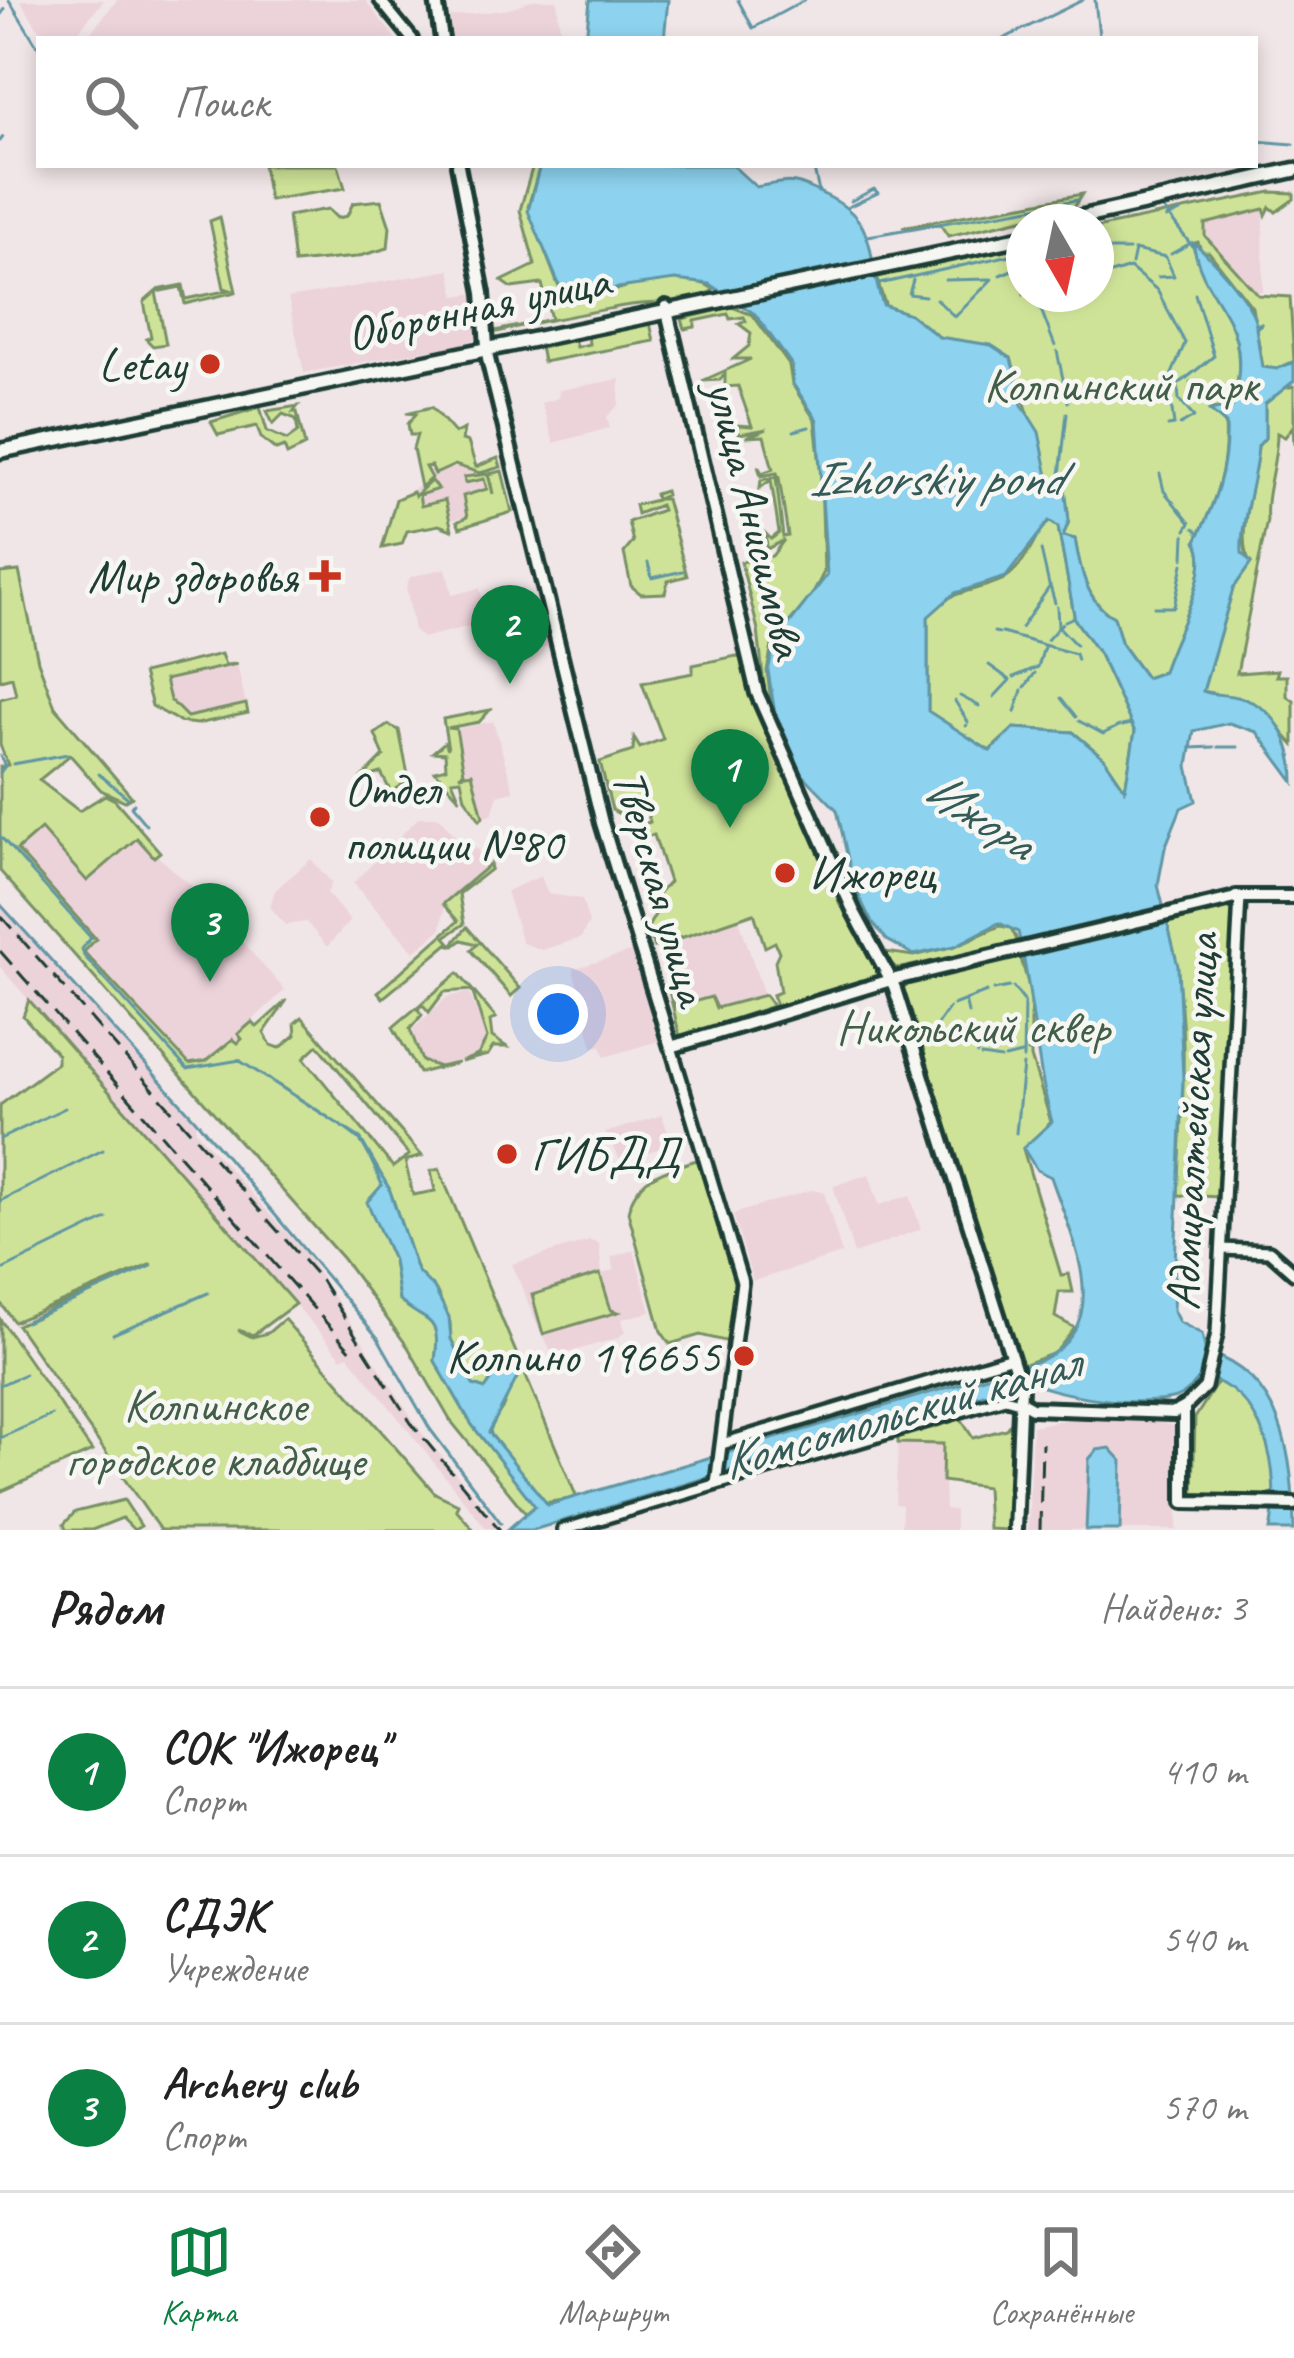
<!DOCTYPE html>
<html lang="ru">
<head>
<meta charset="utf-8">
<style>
  body { margin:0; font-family:Caveat,sans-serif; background:#f6f6f6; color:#222 }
  .compass { position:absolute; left:1006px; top:204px; width:108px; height:108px; border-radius:50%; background:#fff; box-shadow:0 6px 18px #0003; rotate:171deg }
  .you { position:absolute; left:558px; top:1014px; width:42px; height:42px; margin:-30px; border:9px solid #fff; border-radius:50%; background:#1a73e8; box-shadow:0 0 0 18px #1a73e833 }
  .badge { display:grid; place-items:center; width:78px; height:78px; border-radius:50%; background:#0b8043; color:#fff; font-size:39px; font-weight:700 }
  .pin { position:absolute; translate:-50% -99px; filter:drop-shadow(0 3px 6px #0008) }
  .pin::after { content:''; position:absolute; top:63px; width:42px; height:36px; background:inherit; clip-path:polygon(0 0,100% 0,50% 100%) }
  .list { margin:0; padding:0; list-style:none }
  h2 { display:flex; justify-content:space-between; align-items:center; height:156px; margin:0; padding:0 48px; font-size:51px }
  h2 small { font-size:39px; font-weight:400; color:#767676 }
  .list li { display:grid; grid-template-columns:78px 1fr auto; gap:36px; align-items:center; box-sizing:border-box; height:168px; padding:0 48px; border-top:3px solid #e0e0e0 }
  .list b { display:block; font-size:45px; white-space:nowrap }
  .list p { margin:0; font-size:39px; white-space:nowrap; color:#767676 }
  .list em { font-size:39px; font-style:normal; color:#767676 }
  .icon { flex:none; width:66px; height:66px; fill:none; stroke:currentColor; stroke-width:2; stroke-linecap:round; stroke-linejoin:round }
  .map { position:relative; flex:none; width:1294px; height:1530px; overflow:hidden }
  .search { position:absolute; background:#fff; box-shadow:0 6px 18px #0003; left:36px; right:36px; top:36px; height:132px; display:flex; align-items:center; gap:30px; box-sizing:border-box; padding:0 42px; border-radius:0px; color:#767676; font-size:45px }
  .sheet { height:660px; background:#fff }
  nav { display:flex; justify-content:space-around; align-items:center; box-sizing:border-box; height:168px; border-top:3px solid #e0e0e0; background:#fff; font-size:33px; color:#767676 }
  nav a { display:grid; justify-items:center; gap:6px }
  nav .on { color:#0b8043 }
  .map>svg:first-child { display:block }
  .built { fill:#ecd3da }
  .green { fill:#cfe398; stroke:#779066; stroke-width:3; fill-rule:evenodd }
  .water { fill:#8dd2ee; stroke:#6196a4; stroke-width:3; fill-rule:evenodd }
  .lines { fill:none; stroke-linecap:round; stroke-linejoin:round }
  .stream { stroke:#6196a4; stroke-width:3 }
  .tertiary-casing { stroke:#1f3d34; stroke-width:18 }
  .secondary-casing { stroke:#1f3d34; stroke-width:20 }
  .primary-casing { stroke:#1f3d34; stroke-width:21 }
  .tertiary { stroke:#f6f6f2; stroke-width:9 }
  .secondary { stroke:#f6f6f2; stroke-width:10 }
  .primary { stroke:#f6f6f2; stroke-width:12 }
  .rail { stroke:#1f3d34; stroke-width:3; stroke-dasharray:18 9; stroke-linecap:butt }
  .poi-dot { fill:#c8321e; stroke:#f6f6f2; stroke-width:4.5 }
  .labels { text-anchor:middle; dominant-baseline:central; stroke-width:9; stroke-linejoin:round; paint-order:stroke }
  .street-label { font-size:48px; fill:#1f3d34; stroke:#f6f6f2 }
  .poi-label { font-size:48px; fill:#1f3d34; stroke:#f6f6f2; text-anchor:end }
  .park-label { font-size:48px; fill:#425e48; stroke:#f6f6f2 }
  .water-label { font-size:51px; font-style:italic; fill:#355b59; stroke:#f6f6f2 }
</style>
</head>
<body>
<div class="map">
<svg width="1294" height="1530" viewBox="0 0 1294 1530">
  <rect width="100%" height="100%" fill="#f1e6e7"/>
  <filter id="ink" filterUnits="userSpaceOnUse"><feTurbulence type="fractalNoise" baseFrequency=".00833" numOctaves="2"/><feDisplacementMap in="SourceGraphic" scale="24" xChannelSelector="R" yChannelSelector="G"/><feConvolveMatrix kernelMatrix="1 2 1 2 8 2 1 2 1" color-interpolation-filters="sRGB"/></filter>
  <g filter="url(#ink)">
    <g class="built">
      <path d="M20,0H104L72,39H45Z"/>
      <path d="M117,0H365L396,39H85Z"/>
      <path d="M531,0H557L561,39H452L450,17L509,9Z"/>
      <path d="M1264,210L1263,290L1256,293L1206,237L1205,224Z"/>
      <path d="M450,270L456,296L481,292L479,335L472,342L304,373L288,298Z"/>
      <path d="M620,379L619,405L607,417L610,428L554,443L541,403L558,398L559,390Z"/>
      <path d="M412,429L466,446L474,466L488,474L496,510L410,529L401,496L425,483Z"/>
      <path d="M446,568L452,595L480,588L484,606L471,626L422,638L414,631L406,586L410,577Z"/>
      <path d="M547,616L554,644L499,662L492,635L497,626Z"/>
      <path d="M237,664L246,704L187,717L169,700L165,680Z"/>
      <path d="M493,721L514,791L498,795L492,815L482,816L473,771L464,772L456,729Z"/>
      <path d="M419,817H439L469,852L476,848L489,863L445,901L441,929L414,952L353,883Z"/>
      <path d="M40,828L137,838L193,887L285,990L239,1033L243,1039L237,1044L232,1039L206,1061L189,1065L84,952L95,939L16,850Z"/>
      <path d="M311,859L332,883L327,893L350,921L327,947L306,922L285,925L270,907L275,890Z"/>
      <path d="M541,876L548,894L582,899L589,923L581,938L542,950L522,943L506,891Z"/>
      <path d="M0,906L195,1120L196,1131L308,1257L422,1433L500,1526L497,1530L485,1527L348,1355L342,1358L0,967Z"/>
      <path d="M739,919L764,995L715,1008L685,1005L663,944Z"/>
      <path d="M636,950L663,1035L658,1041L605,1057L601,1046L593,1047L573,969Z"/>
      <path d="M469,992L488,1039L478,1055L439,1067L422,1061L413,1029L447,997Z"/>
      <path d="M662,1115L672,1145L620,1160L605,1133Z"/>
      <path d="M869,1174L879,1205L910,1195L921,1229L854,1254L833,1186Z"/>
      <path d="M811,1190L824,1192L842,1254L753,1281L733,1214Z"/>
      <path d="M589,1241L599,1243L602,1274L614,1270L611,1257L634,1250L651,1312L622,1319L625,1332L618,1338L553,1357L543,1334L618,1310L540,1332L512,1264Z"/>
      <path d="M1100,1413L1182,1427L1177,1530H1028L1032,1426Z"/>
      <path d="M898,1443L943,1444L945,1509L955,1510V1530H901L902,1505L895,1504Z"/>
    </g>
    <g class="green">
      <path d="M263,165H338L345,188L269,200Z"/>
      <path d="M533,165H540L528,207L558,285L591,300C624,285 683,269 714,289C696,306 651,301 624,306C581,314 535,322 493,333L489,331L490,326L495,331L551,319L542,284L512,288L502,281L535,265L520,210Z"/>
      <path d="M1271,192L1294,193V199L1276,212L1270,207L1266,215L1264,209L1205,224V236L1258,295L1290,297L1294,361L1277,369L1263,367L1256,328L1261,324L1255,326L1252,307L1209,252H1202L1198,242L1192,244C1216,311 1253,325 1233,406L1211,409L1225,424C1228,467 1215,503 1196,541C1215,570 1172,639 1163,672L1146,678L1122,645L1114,617C1087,603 1080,569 1075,539L1063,536L1069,521L1065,489L1049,481L1011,358L939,337L910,314L886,307L875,274L1024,242V294H1096V228Z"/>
      <path d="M1082,194L1074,207L948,236L940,224L902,227Z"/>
      <path d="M381,200L390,227L388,248L356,257L294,263L288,216L328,209L337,218L347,216L353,203Z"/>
      <path d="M220,217L236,292L185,304L181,287L156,292L166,344L153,346L146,339L151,337L144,302L158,290L183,285L186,299L230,290L224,288L210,221Z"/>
      <path d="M732,307L753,315L789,365L792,384L815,420L821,475L824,572L812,596L773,641L767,671L774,723L766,704L758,630L741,562L772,556L784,540L767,549L766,534L771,539L779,533L771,480L760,488L761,480L776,477L783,537L788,536L779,478L777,473L761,476L758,466L762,473L773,469L764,436L746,437L767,429L739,434L738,425L752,426L738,386L725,387V374L720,380L702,381L751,359H733L749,346L751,333L739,324L746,321L744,317L730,319L728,314L695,321V327L685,329L682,319Z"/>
      <path d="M650,323L654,341L543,362L540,346L574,339L576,347L589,344L588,336Z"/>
      <path d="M1294,386V445L1293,426L1285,437L1277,433C1277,464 1264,494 1267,520L1237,673L1278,670L1276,676H1287V696L1294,701V745L1256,704L1203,691L1233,589L1251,563C1233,544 1256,476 1258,446L1265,438V404L1280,389Z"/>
      <path d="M298,406L293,412H297L305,446L287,455L284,447L276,450L261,438L257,426L218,435L211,422L260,407L267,431L287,440L298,432L296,419L283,414L273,424L267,411Z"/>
      <path d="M432,407L455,433L464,429L462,440L468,442L476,467L498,458L501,467L480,473L455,465L435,474L431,466L425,467L431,478L421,487L413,449L417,435H410L408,424L416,414L406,413Z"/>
      <path d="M502,471L512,512L460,528L457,522L467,517L463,496L487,489L484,479L465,483L464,477L488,474L493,494L489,474Z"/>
      <path d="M431,481L438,489L419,495L421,506L445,500L452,530L439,525L407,531L402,544L382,548L396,499L413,492L415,496Z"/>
      <path d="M665,491L666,495L657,499H666L687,576L668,581L665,593L641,594L631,586L624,553L633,542L628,522L662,510L660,505L637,514L635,505L656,500L655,494Z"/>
      <path d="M1049,521L1058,527L1075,620L1098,652L1135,731L1125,789L1104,758L1073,732L1014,728L989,751L928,712V617C946,589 975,593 1002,580C1026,567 1032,538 1049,521Z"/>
      <path d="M19,571L38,661L55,707L132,797L125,801L101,790L70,755L39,780L79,811L105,795L115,800L160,852L154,857L137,838L87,881L41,829L17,850L96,939L84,952L189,1064L206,1061L233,1039L238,1043L242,1039L238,1034L252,1022L257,1027L287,1000L264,1033L271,1045L280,1048L296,1035L295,1023L302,1017L422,1156L405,1161L413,1195L435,1191L431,1171L439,1169L577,1498L543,1503L492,1438L489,1426L503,1407L518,1369L513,1364L499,1367L485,1389L473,1385L451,1339L450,1322L437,1292L417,1271L389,1188L368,1202L393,1260L399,1300C426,1325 442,1312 435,1361L472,1425L536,1506L528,1516L450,1420L408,1347L343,1259L0,871V767L8,765L0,745V699L16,695L12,677L0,680V573ZM318,1045L409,1155L393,1167L304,1058Z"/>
      <path d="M221,654L225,665L237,664L165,680L170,700L187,717L246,704L248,713L197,724L180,722L152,706L143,673Z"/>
      <path d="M736,656L743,660L841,907L846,906L877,969L876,977L777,1007L782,1004L776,1005L772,995L780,992L775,961L779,952L775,942L765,947L754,913L654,947L648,927L656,913L654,899L669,882L654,835L648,836L644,824L650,822L646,808L621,815L612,810L600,762L633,751L634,738L640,748L663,739L642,683L693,673V665Z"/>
      <path d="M490,710L479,722L447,728L456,729L464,772L459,775L472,773L483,817L480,820L465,798L461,779L452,780L460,799L435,771L446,768L445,753L433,752L445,742L448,749L443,719Z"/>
      <path d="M388,725L399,730L409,780L391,792L381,773L361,779L384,756L375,734Z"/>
      <path d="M490,864L491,869L459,894L464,924L445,937L452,945L467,927L520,988L511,996L471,950L477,944L462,940L454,946L448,944L383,998L378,992L458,921L443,904Z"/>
      <path d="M1230,905L1235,909L1220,1197L1178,1195C1183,1103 1191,1010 1166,920Z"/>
      <path d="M1000,926L1011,928L1018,942L897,969L879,951L914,956L955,946Z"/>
      <path d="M1020,955L1031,994V1057L1051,1122L1023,1149L1061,1275L1069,1274L1073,1292H1059L1055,1317L1075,1328L1055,1353L1022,1365L901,987L906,981Z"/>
      <path d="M458,973L496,1018L490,1021L492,1037L507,1047H493L488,1055L461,1062L478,1055L487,1038L472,990L444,992L429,1012L423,1005L418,1009L422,1015L410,1029L422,1061L439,1067L458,1063L419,1073L393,1027Z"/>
      <path d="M668,987L675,1007L711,997L716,1008L765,995L773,1006L680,1037Z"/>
      <path d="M29,1000L295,1304L253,1335L238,1330L252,1337L268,1333L284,1319L435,1493L458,1504L456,1509L474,1530H160L17,1325L152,1264L14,1322L0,1302V1105L57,1063V1054L23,1016Z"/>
      <path d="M700,1159L735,1272L729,1342L700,1335L670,1344L661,1331L628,1212C636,1175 668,1169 700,1159Z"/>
      <path d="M600,1274L611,1310L618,1312L543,1334L532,1295Z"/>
      <path d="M0,1319L92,1451L0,1492Z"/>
      <path d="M1219,1380C1258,1398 1277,1457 1274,1497L1193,1494L1195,1418Z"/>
      <path d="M959,1416L973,1438L1006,1429L1012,1421L1007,1530L988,1529L986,1487L942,1481L943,1444L898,1443V1434Z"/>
      <path d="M124,1500L141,1526L134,1530L122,1518L92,1530H66L64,1524L75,1512Z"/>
    </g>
    <g class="water">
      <path d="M590,0H668L664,39H586Z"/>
      <path d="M540,165H732L756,187C794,180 793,179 827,196C882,223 865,258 883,305L910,314L939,337L991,345L1011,358L1022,405L1039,432L1049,481L1065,488L1069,521L1063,536L1075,539C1080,568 1087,604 1114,617L1122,645L1146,678L1163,672C1172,639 1215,569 1196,541C1215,503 1228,467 1226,424L1210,411L1233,406C1256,313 1205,311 1193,243C1204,248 1255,305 1256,325L1262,323L1256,328L1262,367L1277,369L1294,362V381L1265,404V438L1258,446C1256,480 1240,523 1242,553L1251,563L1233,589L1203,691C1213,695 1221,694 1232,696C1277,703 1294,744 1294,782L1257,732L1229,723L1194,731L1188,766L1196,801L1181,808L1165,848L1158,885L1178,966L1183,1078L1173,1310L1179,1322L1202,1334L1206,1352C1285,1376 1293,1459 1294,1530H1270C1282,1472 1266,1391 1201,1376C1193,1385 1186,1396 1172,1399C1135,1407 1060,1396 1027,1381L533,1530H507L535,1506L472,1425L435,1361C442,1313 426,1325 399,1300L393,1260L367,1202L382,1185C376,1171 370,1155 361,1142C352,1129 258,1073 237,1059L360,1138L389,1188L417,1271L434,1288L449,1317L451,1339L473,1385L485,1389L503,1363L517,1368V1378L489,1432L548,1505L1041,1360C1118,1324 1070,1234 1051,1177L1037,1170L1023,1148L1052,1122C1034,1057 1034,997 1018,932L999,923L955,946L914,955L887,940L871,921L854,886L837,810L803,775L776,720L768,671L775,642L827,575L817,420L793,384L792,365L755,314L709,284L675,280L618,288L591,300L561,289L528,211ZM1049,521L1058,527L1075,620L1098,652L1135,732L1125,789L1104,758L1073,732L1014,728L990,751L928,711V617L955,593L1006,577Z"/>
      <path d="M1110,1448L1122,1461L1120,1530H1086L1089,1459L1097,1450Z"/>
    </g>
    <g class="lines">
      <g class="stream">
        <path d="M9,0L38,47"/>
        <path d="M738,0L753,28L805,0"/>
        <path d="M1095,0L1099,36"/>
        <path d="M0,16L5,9"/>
        <path d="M1003,39L1083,0"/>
        <path d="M0,141L3,137"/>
        <path d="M1255,141L1294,144"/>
        <path d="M813,165L819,192"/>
        <path d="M1158,202L1192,246"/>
        <path d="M848,207L878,193L874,189L851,201"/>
        <path d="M1166,218L1180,212"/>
        <path d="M868,236L1077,200"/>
        <path d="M1096,250H1129"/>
        <path d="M1134,250L1166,257"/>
        <path d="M1171,254L1189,244"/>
        <path d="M1132,264L1135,250"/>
        <path d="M1000,275L1024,265"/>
        <path d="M1101,277L1130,268L1157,290L1185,343L1169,381"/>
        <path d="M1158,277L1174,276L1166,258"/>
        <path d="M913,280L909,294L925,296"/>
        <path d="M945,280L990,279"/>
        <path d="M879,284L1024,252"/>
        <path d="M1035,294L1055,346"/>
        <path d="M936,299L955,317L992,279"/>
        <path d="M1057,351L1068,402"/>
        <path d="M1190,382L1210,410"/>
        <path d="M1179,384L1214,356L1195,294"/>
        <path d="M1178,388L1179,400L1194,417L1180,425"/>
        <path d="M1168,426L1174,425L1169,388"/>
        <path d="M794,431L809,427"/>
        <path d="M1160,474L1164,491L1190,523L1186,530"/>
        <path d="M1059,484L1067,413"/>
        <path d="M1194,528L1199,533"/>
        <path d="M1041,550L1049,585"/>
        <path d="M1184,558L1185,535"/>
        <path d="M648,563L652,578L683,571"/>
        <path d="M1057,607L1058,626L1076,645"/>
        <path d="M1154,607H1174L1183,564"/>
        <path d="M1065,621L1074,617"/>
        <path d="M1021,628L1050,586L1055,603"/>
        <path d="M994,632L999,633"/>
        <path d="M1002,633L1075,654L1077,660"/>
        <path d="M1047,640L1062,623"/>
        <path d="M989,665L1010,680L994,697"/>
        <path d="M1014,677L1038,667L1044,647"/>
        <path d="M1025,687L1035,673"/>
        <path d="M960,696L979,706"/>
        <path d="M1061,698L1076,717"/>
        <path d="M955,701L968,722"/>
        <path d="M1015,712L1022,690"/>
        <path d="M1079,721L1103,734L1119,726"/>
        <path d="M966,726L967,725"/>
        <path d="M1122,726L1131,724"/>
        <path d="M1218,747H1238"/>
        <path d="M1191,748L1214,747"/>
        <path d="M0,756L5,766L0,773"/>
        <path d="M13,764L68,754"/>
        <path d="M99,774L128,798"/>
        <path d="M134,803L131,807L146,825"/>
        <path d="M0,836L91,938L82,949L84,956L187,1069L240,1060"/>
        <path d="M0,904L195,1119L378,1338L430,1429L501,1523"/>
        <path d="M1013,987L1024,1001L1023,1059"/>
        <path d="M994,990L1009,987"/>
        <path d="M965,1000L968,1013"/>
        <path d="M953,1005L987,992"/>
        <path d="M933,1044L937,1025L949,1008"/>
        <path d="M1028,1052L1036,1050"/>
        <path d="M977,1054L985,1038"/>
        <path d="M981,1056L1001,1059"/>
        <path d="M1005,1058L1021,1054"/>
        <path d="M1016,1133L1023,1065"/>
        <path d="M0,1139L65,1108"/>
        <path d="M0,1201L103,1150"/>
        <path d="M0,1271L107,1219"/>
        <path d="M26,1322L152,1266"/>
        <path d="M113,1334L208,1293"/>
        <path d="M0,1385L25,1374"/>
        <path d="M0,1438L52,1415"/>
      </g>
      <g class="tertiary-casing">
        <g id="tertiary">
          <path d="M380,0L412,39"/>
          <path d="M671,1047L742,1282L716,1484"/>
          <path d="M1222,1249L1269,1251L1294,1273"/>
          <path d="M1184,1408L1205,1387L1217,1333L1240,897"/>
          <path d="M722,1444L1012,1357"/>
          <path d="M563,1530L1005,1398L1023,1403"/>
        </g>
      </g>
      <g class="secondary-casing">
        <g id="secondary">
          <path d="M436,0L442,39"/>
          <path d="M458,165L483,293L488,359L602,823L671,1047L891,980L1240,897"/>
          <path d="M666,307L757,693L854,912L894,986L1021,1387L1015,1530"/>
          <path d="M1236,897H1294"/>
          <path d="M1023,1403L1032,1408L1174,1413L1184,1408"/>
          <path d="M1184,1408V1502L1294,1504"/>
        </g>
      </g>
      <g class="primary-casing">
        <g id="primary">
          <path d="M1061,222L1294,170"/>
          <path d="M0,451L1024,237"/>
        </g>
      </g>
      <use href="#tertiary" class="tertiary"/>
      <use href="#secondary" class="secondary"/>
      <use href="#primary" class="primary"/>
      <g class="rail">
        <path d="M0,915L320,1279L411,1423L500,1530"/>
        <path d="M0,951L352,1352"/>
        <path d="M1040,1530L1042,1443"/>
      </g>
    </g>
  </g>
  <g class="poi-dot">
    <circle cx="210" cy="364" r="12"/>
    <path d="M319 558h12v12h12v12h-12v12h-12v-12h-12v-12h12z"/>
    <circle cx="320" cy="817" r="12"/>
    <circle cx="785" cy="873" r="12"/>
    <circle cx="507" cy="1154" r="12"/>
    <circle cx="744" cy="1356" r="12"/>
  </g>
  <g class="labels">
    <g class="street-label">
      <text transform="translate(478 307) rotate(-12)">Оборонная улица</text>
      <text transform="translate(756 519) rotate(76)">улица Анисимова</text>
      <text transform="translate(661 887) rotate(74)">Тверская улица</text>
      <text transform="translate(1192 1122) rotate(-87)">Адмиралтейская улица</text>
    </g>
    <g class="poi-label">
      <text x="186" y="364">Letay</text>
      <text x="298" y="576">Мир здоровья</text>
      <text x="344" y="789" text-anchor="start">Отдел<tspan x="344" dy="55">полиции №80</tspan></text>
      <text x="809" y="873" text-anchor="start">Ижорец</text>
      <text x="531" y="1154" text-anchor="start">ГИБДД</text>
      <text x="720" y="1356">Колпино 196655</text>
    </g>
    <g class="park-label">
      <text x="1121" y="385">Колпинский парк</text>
      <text x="973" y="1027">Никольский сквер</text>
      <text x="215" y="1405">Колпинское<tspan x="215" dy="55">городское кладбище</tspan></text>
    </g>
    <g class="water-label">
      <text x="935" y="478">Izhorskiy pond</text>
      <text transform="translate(980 815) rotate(33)">Ижора</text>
      <text transform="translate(900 1412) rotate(-16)">Комсомольский канал</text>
    </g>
  </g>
</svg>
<svg class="compass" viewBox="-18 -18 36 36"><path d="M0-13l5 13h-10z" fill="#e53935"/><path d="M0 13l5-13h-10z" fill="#767676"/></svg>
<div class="you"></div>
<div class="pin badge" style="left:730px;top:828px">1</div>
<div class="pin badge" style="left:510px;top:684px">2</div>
<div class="pin badge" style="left:210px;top:982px">3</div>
<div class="search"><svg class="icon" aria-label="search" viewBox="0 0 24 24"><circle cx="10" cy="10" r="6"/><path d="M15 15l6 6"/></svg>Поиск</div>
</div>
<section class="sheet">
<h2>Рядом<small>Найдено: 3</small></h2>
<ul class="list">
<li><span class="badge">1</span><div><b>СОК &quot;Ижорец&quot;</b><p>Спорт</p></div><em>410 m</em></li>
<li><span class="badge">2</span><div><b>СДЭК</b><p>Учреждение</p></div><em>540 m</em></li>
<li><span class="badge">3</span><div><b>Archery club</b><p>Спорт</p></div><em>570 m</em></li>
</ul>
</section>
<nav>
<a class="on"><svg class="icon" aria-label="map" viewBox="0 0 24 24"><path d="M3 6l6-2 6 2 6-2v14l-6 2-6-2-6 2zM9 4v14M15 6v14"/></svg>Карта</a>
<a><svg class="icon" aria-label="directions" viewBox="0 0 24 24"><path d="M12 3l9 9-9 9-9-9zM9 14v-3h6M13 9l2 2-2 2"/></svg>Маршрут</a>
<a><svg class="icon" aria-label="saved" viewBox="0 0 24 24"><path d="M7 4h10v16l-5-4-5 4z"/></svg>Сохранённые</a>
</nav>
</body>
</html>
